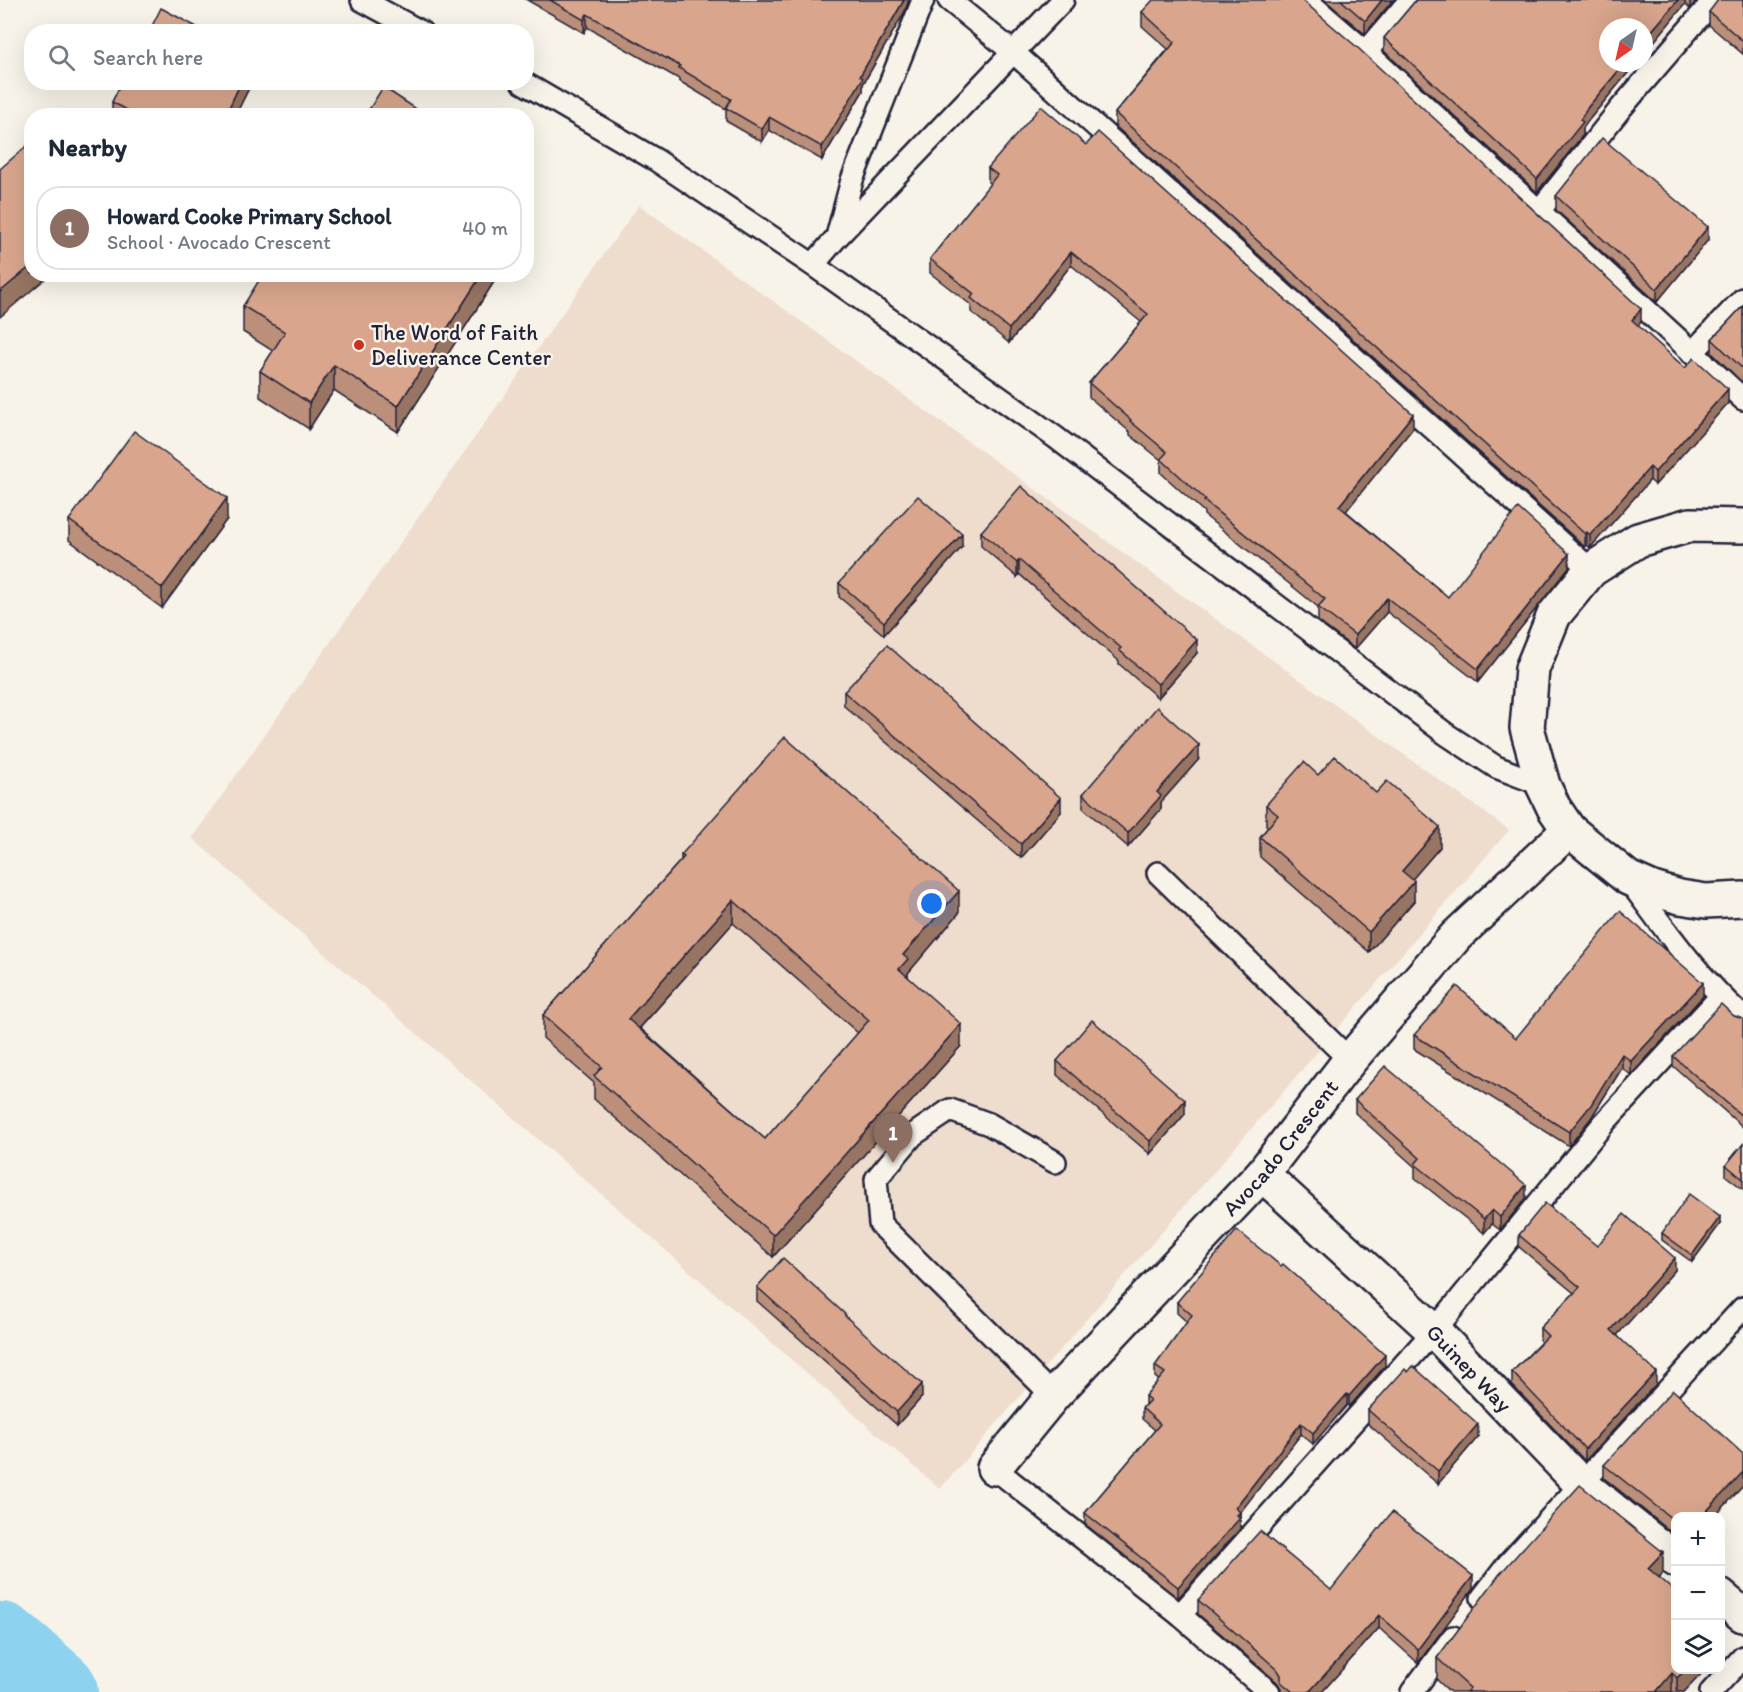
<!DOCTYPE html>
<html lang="en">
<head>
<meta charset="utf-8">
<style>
  body { margin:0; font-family:Itim,sans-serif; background:#f2f2f3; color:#1f2937 }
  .controls { position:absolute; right:18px; bottom:18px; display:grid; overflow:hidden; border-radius:12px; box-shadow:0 6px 24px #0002 }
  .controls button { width:54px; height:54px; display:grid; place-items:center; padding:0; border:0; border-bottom:2px solid #e0e1e3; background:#fff; color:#1f2937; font:30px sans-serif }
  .compass { position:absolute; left:1599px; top:18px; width:54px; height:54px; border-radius:50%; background:#fff; box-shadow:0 6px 24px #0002; rotate:214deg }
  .you { position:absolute; left:932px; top:904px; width:21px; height:21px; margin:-15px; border:4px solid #fff; border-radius:50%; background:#1a73e8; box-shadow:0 0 0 9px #1a73e833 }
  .badge { display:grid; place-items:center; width:39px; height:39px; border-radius:50%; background:#0f766e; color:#fff; font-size:20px; font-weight:700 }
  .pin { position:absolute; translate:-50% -50px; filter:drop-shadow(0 2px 3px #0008) }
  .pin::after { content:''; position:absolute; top:32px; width:21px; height:18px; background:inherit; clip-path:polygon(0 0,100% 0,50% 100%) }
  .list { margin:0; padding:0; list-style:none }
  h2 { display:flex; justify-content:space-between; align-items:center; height:78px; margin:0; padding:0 24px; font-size:26px }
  h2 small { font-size:20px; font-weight:400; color:#747a83 }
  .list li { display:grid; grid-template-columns:39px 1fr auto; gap:18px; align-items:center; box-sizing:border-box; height:84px; margin:0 12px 12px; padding:0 12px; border:2px solid #e0e1e3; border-radius:24px }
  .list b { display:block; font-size:22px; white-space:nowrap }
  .list p { margin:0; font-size:20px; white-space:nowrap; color:#747a83 }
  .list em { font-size:20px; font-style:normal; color:#747a83 }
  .icon { flex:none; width:33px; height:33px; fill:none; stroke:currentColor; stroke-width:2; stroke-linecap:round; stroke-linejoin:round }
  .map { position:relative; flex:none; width:1743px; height:1692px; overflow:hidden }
  .search { position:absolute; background:#fff; box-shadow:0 6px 24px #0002; left:24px; top:24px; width:510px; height:66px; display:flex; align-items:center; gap:15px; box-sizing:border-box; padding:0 21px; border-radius:24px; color:#747a83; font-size:22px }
  .panel { position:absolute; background:#fff; box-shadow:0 6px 24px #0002; left:24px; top:108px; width:510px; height:174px; border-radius:24px }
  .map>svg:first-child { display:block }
  .built { fill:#eedccd }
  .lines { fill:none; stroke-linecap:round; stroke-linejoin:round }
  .river { stroke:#8dd2ef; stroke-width:86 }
  .service-casing { stroke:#22223b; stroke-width:26 }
  .minor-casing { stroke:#22223b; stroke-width:38 }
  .service { stroke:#f7f3e8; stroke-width:21 }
  .minor { stroke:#f7f3e8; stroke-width:33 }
  .wall { fill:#bb8f79; stroke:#22223b; stroke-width:1.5; fill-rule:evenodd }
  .shaded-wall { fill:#987463; stroke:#22223b; stroke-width:1.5 }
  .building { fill:#d9a68d; stroke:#22223b; stroke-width:1.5; fill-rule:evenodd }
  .poi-dot { fill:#c8321e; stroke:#f7f3e8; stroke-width:2 }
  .labels { text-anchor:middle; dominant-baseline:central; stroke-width:5; stroke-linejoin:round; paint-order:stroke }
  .poi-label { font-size:22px; fill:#22223b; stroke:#f7f3e8; text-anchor:start }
  .street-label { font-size:22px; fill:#22223b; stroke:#f7f3e8 }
</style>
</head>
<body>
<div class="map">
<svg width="1743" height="1692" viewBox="0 0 1743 1692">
  <rect width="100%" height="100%" fill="#f7f3e8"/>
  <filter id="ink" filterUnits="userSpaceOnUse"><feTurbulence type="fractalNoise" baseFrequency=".0167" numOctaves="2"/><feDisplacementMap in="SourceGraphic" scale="12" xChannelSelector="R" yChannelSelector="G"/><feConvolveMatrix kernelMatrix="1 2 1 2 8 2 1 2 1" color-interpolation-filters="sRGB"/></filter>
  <g filter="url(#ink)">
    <path class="built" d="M639,205L1509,830L940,1489L192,838Z"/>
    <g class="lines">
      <path class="river" d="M0,1645L55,1692"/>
      <g class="service-casing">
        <g id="service">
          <path d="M362,0L421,32"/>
          <path d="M949,0L1013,52L1591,570"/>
          <path d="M1306,0L1366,52L1743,399"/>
          <path d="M1366,52L1410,0"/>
          <path d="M522,82L656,160L813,265L1055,437L1446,734L1496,767L1543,785"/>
          <path d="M1539,211L1621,108L1714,0"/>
          <path d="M838,233L852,180L923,0"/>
          <path d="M813,265L837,237L1063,0"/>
          <path d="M1692,353L1743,299"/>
          <path d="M1158,873L1350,1060"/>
          <path d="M1630,882C1665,929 1699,978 1743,1017"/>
          <path d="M1053,1396L880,1224L876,1179L913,1135L950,1110L989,1124L1055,1162"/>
          <path d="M994,1468L1180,1615L1269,1692"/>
          <path d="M1482,1598L1509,1563L1743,1308"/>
          <path d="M1180,1615L1434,1331L1604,1123L1720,997"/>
          <path d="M1412,1692L1453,1637"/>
          <path d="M1711,1692L1743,1657"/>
        </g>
      </g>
      <g class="minor-casing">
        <g id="minor">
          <path d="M1743,526L1690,525L1638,540L1591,570L1554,615L1532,669L1527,728L1543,785L1554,808L1569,830L1628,878L1653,889L1680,897L1706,901L1743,899"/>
          <path id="s1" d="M1262,1174L1434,1331L1582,1485L1676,1560"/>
          <path id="s2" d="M994,1468L1053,1396L1262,1174L1350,1060L1456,936L1569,830"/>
          <path d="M1720,1596L1743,1615"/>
        </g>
      </g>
      <use href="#service" class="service"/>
      <use href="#minor" class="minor"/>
    </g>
    <g class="wall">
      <path d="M527,0H909L904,13L863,84V91L822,160L769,130L762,142L726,121V109L679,81V79L587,27L584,33Z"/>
      <path d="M1325,0H1393L1365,34Z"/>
      <path d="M1416,0H1697L1690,9L1685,4L1588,121L1583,128V135L1537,192L1384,51V38Z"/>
      <path d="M1743,0V54L1709,25V12Z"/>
      <path d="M1142,12L1641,322L1638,326L1685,368L1728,403L1655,485L1650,480L1590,548L1587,545L1585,547L1115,126V113L1168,49L1142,26Z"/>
      <path d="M122,82H252L235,116H112V102Z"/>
      <path d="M988,168L1413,428L1346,511L1448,597L1569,567L1478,682L1387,612L1355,649L1318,621V607L1204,515V512L1161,473V460L1130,435V432L1089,397V383L1141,322L1071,265L1009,343L971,312V305L930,273V259L990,184L988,182Z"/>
      <path d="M1556,196L1708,240L1657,302L1556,210Z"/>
      <path d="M499,274L398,432L334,390L309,429L260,397V371L273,351L243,332V306Z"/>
      <path d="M1743,306V383L1712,353V339Z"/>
      <path d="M227,519L162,608L69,540V520Z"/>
      <path d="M981,532L1197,653L1158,698L1119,664V661L1019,574L1017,577L981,546Z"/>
      <path d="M962,547L884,635L839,597V583Z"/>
      <path d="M844,692L1061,812L1021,858L844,706Z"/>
      <path d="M1199,759L1161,802V809L1128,847L1083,808V794Z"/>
      <path d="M1318,775L1376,793L1440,847L1412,879L1414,901L1369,952L1260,857V837L1268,827L1266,825V805Z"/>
      <path d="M681,855L959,913L908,973V977L961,1046L773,1257L594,1099V1083L543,1038V1015L681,860ZM733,923L858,1033L765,1139L640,1028Z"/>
      <path d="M1703,996L1631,1075L1622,1068L1591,1118L1569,1146L1414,1049V1035L1516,1038Z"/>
      <path d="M1734,1016L1743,1019V1127L1673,1066V1056Z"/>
      <path d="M1057,1061L1185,1114L1150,1154L1057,1075Z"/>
      <path d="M1355,1100L1526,1198L1500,1230L1492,1224L1484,1233L1415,1178V1167L1355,1113Z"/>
      <path d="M1743,1144V1189L1726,1176V1165Z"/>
      <path d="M1720,1224L1692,1262L1662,1240V1233Z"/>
      <path d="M1519,1235L1597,1246L1675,1270L1617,1335L1656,1384L1585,1461L1512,1385V1372L1541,1342L1540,1341V1328L1574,1293L1519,1247Z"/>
      <path d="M757,1287L846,1317L922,1397L897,1425L757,1301Z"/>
      <path d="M1177,1302L1385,1366L1349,1407L1347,1405L1313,1444L1301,1434L1240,1512V1529L1178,1598L1085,1524V1513L1155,1430L1142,1419V1408L1145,1405V1396L1159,1380L1155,1377V1366L1187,1322L1177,1313Z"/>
      <path d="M1368,1410L1478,1437L1438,1484L1368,1424Z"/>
      <path d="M1743,1454V1486L1715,1516H1676V1536L1604,1478V1465Z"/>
      <path d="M1663,1573L1659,1578L1676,1670H1705L1684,1692H1450L1437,1680V1658Z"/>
      <path d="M1473,1589L1418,1663L1379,1628L1322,1692H1281V1688L1277,1682L1198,1614V1600L1331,1590Z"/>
    </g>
    <g class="shaded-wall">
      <path d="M904,0H909L904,13L863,84V91L822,160V147L860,76Z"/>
      <path d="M1382,0H1393L1365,34V21Z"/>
      <path d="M1678,0H1685V4L1644,54V40Z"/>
      <path d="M1690,0H1697L1690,9Z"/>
      <path d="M587,14V27L584,33V20Z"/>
      <path d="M1625,63H1636L1588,121L1583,128V135L1537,192V179L1588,107Z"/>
      <path d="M241,82H252L235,116H225Z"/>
      <path d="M769,117V130L762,142V129Z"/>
      <path d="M1708,227V240L1657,302V289Z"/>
      <path d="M1071,252V265L1009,343V329Z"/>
      <path d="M32,265V274H51L0,317V292Z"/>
      <path d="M482,274H499L398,432V406Z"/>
      <path d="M1641,309V322L1632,333V320Z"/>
      <path d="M334,365V390L309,429V403Z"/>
      <path d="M1728,389V403L1655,485V472Z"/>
      <path d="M1413,414V428L1339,520V506Z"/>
      <path d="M1650,467V480L1590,548V535Z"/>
      <path d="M227,498V519L162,608V588Z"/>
      <path d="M1587,532V545L1585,547V534Z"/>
      <path d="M962,534V547L884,635V622Z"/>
      <path d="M1569,554V567L1478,682V669Z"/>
      <path d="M1019,560V574L1017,577V563Z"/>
      <path d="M1387,598V612L1355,649V635Z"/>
      <path d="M1197,640V653L1158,698V684Z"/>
      <path d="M1199,745V759L1161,802V809L1128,847V833L1157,792Z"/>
      <path d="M1061,798V812L1021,858V844Z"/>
      <path d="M1440,827V847L1402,891V871Z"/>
      <path d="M1414,881V901L1369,952V932Z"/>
      <path d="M959,891V913L908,973V982L899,969L903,955Z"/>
      <path d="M733,900V923L628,1041V1019Z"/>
      <path d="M1703,983V996L1631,1075V1061Z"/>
      <path d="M961,1024V1046L773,1257V1235Z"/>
      <path d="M1622,1054V1068L1591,1118L1569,1146V1132Z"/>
      <path d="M1185,1100V1114L1150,1154V1141Z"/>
      <path d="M1526,1185V1198L1500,1230V1217Z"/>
      <path d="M1492,1210V1224L1484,1233V1219Z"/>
      <path d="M1720,1217V1224L1692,1262V1255Z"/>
      <path d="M1675,1258V1270L1611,1342V1330Z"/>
      <path d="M1385,1355V1366L1349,1407V1396Z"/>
      <path d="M1656,1372V1384L1585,1461V1449Z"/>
      <path d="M922,1384V1397L897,1425V1412Z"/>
      <path d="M1347,1394V1405L1313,1444V1433Z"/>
      <path d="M1301,1423V1434L1239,1514L1240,1512V1529L1178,1598V1587L1235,1508Z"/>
      <path d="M1478,1424V1437L1438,1484V1471Z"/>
      <path d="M1743,1472V1486L1715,1516H1702Z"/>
      <path d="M1663,1552V1573L1648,1590V1568Z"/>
      <path d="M1473,1576V1589L1418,1663V1649Z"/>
      <path d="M1379,1615V1628L1322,1692H1309Z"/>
      <path d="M1685,1670H1705L1684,1692H1677V1678Z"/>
      <path d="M1672,1673V1692H1656Z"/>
    </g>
    <g class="building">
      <path d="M550,0H904L860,76L863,78L822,147L769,117L762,129L726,108L731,99L679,68L680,66L587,14L584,20Z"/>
      <path d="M1153,0H1302L1358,48L1641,309L1632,320L1685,368L1694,358L1728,389L1655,472L1650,467L1590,535L1587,532L1585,534L1115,113L1175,42L1142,12Z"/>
      <path d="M1341,0H1382L1365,21Z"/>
      <path d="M1416,0H1678L1644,40V27H1608V63H1625L1588,107L1580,120L1583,122L1537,179L1384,38Z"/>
      <path d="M1718,0H1743V41L1709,12Z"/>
      <path d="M161,8L206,32H149Z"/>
      <path d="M122,82H241L225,116H138L112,102Z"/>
      <path d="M383,87L427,116H365Z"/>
      <path d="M1041,106L1086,145L1098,132L1413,414L1339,506L1448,597L1518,508L1569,554L1478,669L1387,598L1355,635L1318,607L1325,599L1204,501L1206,500L1161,459L1167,452L1130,421L1131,420L1089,383L1148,314L1071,252L1009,329L971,298L974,294L930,259L997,175L988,168Z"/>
      <path d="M1602,138L1708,227L1657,289L1556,196Z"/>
      <path d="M30,143L32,144V265L0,292V169Z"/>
      <path d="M263,274H482L398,406L334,365L309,403L260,371L285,332L243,306Z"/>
      <path d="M1743,306V369L1712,339Z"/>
      <path d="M134,431L227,498L162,588L69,520Z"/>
      <path d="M1021,486L1197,640L1158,684L1119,650L1121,648L1019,560L1017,563L981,532Z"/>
      <path d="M918,496L962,534L884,622L839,583Z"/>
      <path d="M887,645L1061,798L1021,844L844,692Z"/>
      <path d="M1157,707L1199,745L1157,792L1161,796L1128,833L1083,794Z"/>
      <path d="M785,737L959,891L903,955L908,959L899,969L961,1024L773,1235L594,1076L602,1067L543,1015L684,857L681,855ZM733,900L869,1020L765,1139L628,1019Z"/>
      <path d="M1335,756L1376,793L1387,781L1440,827L1402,871L1414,881L1369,932L1260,837L1278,815L1266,805L1304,762L1318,775Z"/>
      <path d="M1620,911L1703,983L1631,1061L1622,1054L1591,1105L1569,1132L1414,1035L1457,986L1516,1038Z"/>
      <path d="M1721,1004L1734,1016L1743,1019V1117L1673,1056Z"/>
      <path d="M1092,1020L1185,1100L1150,1141L1057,1061Z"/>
      <path d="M1385,1066L1526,1185L1500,1217L1492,1210L1484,1219L1415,1164L1420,1158L1355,1100Z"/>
      <path d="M1743,1144V1179L1726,1165Z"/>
      <path d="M1689,1194L1720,1217L1692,1255L1662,1233Z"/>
      <path d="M1545,1203L1597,1246L1624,1214L1675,1258L1611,1330L1656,1372L1585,1449L1512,1372L1548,1336L1540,1328L1580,1287L1519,1235Z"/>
      <path d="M1237,1230L1281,1266L1283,1264L1385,1355L1349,1396L1347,1394L1313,1433L1301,1423L1235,1508L1240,1512L1237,1515L1240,1518L1178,1587L1085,1513L1160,1424L1142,1408L1150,1400L1145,1396L1165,1373L1155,1366L1192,1315L1177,1302Z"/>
      <path d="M783,1258L846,1315L845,1316L922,1384L897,1412L757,1287Z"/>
      <path d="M1413,1366L1478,1424L1438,1471L1368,1410L1405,1369L1408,1372Z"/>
      <path d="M1673,1390L1743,1454V1472L1702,1516H1676V1522L1604,1465Z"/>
      <path d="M1580,1485L1663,1552L1648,1568L1676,1593V1670H1685L1677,1678L1672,1673L1656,1692H1466L1470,1688L1437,1658L1499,1575Z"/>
      <path d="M1392,1512L1473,1576L1418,1649L1379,1615L1309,1692H1293L1281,1682V1675L1277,1669L1198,1600L1260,1531L1331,1590Z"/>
    </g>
  </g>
  <circle class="poi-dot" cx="359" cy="345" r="6"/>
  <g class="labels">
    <g class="poi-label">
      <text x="371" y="332">The Word of Faith<tspan x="371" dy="25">Deliverance Center</tspan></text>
    </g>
    <g class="street-label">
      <text stroke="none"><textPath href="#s2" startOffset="430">Avocado Crescent</textPath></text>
      <text stroke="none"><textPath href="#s1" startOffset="284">Guinep Way</textPath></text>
    </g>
  </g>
</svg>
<div class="controls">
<button>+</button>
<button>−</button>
<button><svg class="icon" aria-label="layers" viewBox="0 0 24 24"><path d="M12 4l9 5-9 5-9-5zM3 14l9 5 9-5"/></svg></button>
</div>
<svg class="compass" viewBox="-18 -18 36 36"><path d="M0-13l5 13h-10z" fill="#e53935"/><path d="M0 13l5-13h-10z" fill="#747a83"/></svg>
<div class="you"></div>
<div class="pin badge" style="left:893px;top:1163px;background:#8d6e63">1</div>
<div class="search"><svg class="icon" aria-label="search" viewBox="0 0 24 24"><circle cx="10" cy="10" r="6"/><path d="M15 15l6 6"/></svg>Search here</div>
<section class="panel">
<h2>Nearby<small></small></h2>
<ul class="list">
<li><span class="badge" style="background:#8d6e63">1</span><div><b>Howard Cooke Primary School</b><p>School · Avocado Crescent</p></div><em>40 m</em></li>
</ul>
</section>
</div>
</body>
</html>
